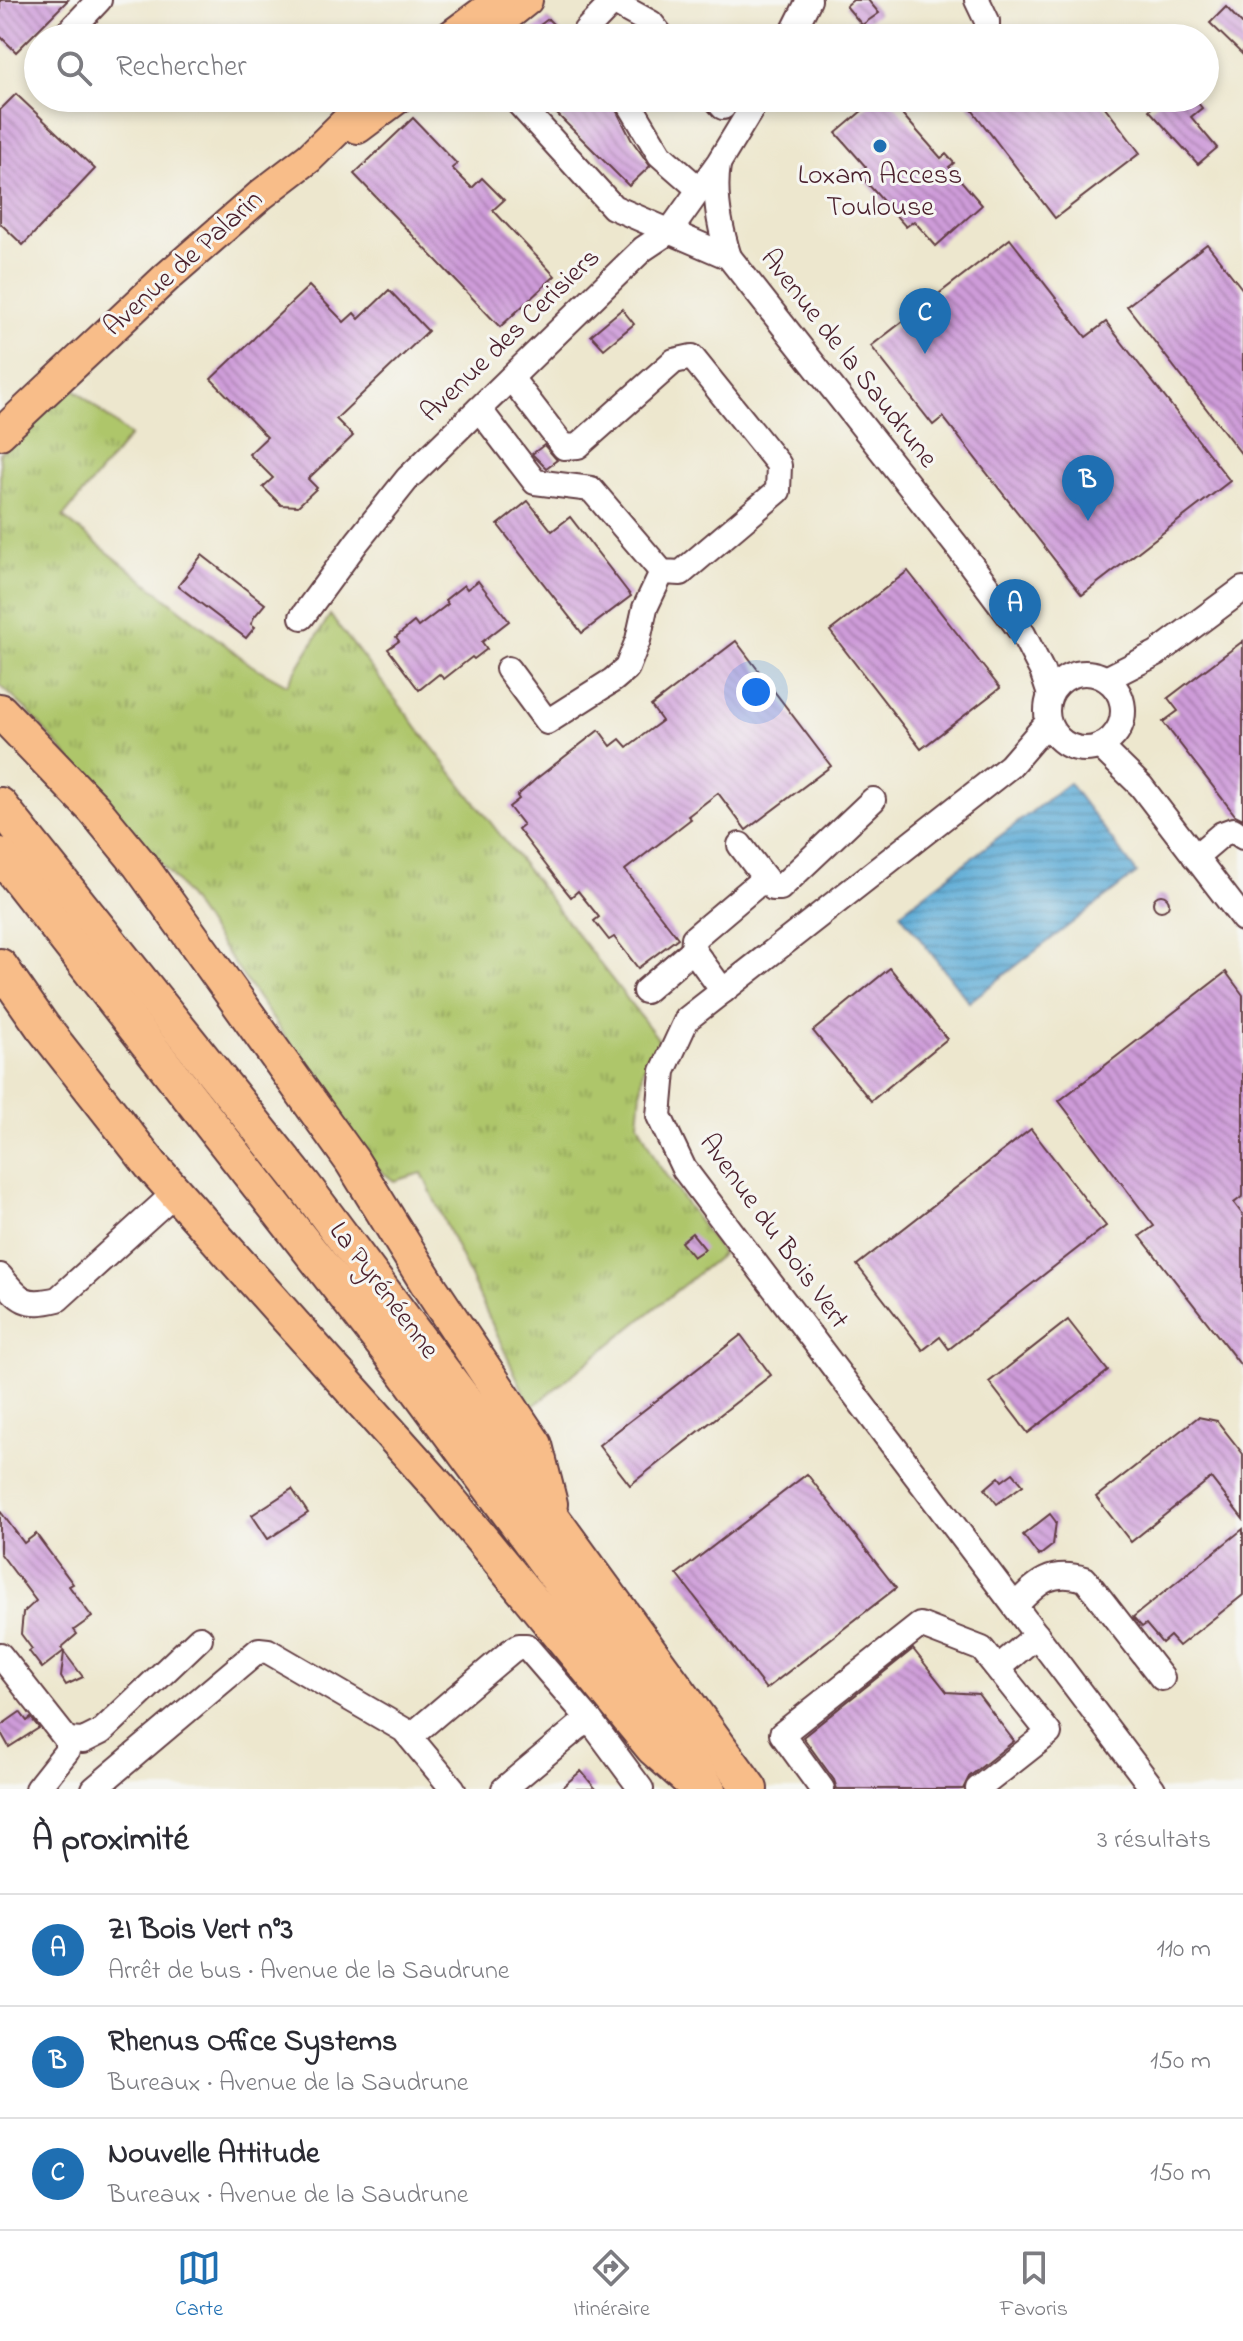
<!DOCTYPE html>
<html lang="fr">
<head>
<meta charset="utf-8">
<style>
  body { margin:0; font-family:"Indie Flower",sans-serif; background:#f7f7f7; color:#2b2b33 }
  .you { position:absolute; left:756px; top:692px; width:28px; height:28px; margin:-20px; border:6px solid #fff; border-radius:50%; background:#1a73e8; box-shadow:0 0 0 12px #1a73e833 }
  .badge { display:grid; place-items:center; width:52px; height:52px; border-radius:50%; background:#1f6fb2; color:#fff; font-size:26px; font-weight:700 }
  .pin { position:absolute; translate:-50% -66px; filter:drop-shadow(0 2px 4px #0008) }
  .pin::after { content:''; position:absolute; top:42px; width:28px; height:24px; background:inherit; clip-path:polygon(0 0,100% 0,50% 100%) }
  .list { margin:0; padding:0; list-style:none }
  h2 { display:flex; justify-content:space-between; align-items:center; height:104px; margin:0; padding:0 32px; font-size:34px }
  h2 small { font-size:26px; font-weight:400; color:#7c7c81 }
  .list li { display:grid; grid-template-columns:52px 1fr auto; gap:24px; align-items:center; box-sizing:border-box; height:112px; padding:0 32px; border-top:2px solid #e1e1e2 }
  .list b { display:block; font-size:30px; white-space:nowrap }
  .list p { margin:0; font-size:26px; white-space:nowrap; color:#7c7c81 }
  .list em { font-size:26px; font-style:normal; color:#7c7c81 }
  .icon { flex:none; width:44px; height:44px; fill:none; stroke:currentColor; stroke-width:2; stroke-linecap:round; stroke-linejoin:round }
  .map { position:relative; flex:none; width:1243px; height:1789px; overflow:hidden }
  .search { position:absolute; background:#fff; box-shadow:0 4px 12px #0003; left:24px; right:24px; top:24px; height:88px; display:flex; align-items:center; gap:20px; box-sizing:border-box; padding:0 28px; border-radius:44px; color:#7c7c81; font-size:30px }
  .sheet { height:440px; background:#fff }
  nav { display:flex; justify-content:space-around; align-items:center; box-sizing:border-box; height:112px; border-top:2px solid #e1e1e2; background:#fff; font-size:22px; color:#7c7c81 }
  nav a { display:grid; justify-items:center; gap:4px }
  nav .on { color:#1f6fb2 }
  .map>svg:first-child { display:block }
  .grass { fill:url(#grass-tufts); stroke:#7c724b; stroke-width:2 }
  .water { fill:url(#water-rules); stroke:#526580; stroke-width:2 }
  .building { fill:url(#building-back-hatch) }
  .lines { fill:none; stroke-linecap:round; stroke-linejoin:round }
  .minor-casing { stroke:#623d43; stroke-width:28 }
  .major-casing { stroke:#623d43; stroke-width:34 }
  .highway-casing { stroke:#623d43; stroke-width:38 }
  .minor { stroke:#fff; stroke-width:24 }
  .major { stroke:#f8bd89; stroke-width:30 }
  .highway { stroke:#f8bd89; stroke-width:34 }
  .poi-dot { fill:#1f6fb2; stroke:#f6f6f2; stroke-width:3 }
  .labels { text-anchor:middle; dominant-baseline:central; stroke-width:6; stroke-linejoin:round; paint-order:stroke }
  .poi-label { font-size:28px; fill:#4a1f2b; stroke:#f6f6f2 }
  .street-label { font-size:28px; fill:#4a1f2b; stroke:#f6f6f2 }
</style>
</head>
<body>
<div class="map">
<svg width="1243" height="1789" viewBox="0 0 1243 1789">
  <defs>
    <pattern id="grass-tufts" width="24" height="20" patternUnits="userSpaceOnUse" patternTransform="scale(2)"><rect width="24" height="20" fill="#aec66b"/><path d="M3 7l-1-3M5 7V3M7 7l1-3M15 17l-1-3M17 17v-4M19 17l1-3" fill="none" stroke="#90a058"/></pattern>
    <pattern id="water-rules" width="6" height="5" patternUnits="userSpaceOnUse" patternTransform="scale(2)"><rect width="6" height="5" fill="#5babd6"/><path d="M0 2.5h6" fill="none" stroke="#4d8bae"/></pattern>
    <pattern id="building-back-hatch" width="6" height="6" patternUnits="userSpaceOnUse" patternTransform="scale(2)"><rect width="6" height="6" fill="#ce9bd9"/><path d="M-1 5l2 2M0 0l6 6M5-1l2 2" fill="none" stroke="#a97eb0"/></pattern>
  </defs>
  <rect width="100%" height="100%" fill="#f6f6f2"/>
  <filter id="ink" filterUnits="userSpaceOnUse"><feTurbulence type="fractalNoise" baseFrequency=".0125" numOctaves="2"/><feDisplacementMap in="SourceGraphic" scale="16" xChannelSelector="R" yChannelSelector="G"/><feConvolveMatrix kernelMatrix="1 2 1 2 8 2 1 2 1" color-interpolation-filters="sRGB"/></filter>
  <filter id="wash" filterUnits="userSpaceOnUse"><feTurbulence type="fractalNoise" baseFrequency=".006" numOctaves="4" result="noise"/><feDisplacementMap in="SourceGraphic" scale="32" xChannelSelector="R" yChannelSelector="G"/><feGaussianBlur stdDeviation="1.8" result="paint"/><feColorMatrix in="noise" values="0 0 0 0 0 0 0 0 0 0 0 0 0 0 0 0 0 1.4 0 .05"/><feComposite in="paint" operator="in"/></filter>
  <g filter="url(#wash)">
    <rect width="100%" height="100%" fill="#ede7ce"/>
    <path class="grass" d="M71,386L130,436L63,517L251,665L287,685L330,615L659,1040L643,1070L638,1123L658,1164L722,1254L531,1408L422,1173L394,1181L376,1167L177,882L27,710L0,685V453Z"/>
    <path class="water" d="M1069,783L1137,873L969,1002L900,913Z"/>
    <g id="blocks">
      <g class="building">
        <path d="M0,0H68L16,52L0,36Z"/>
        <path d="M853,0H868L879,13L862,25L846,6Z"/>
        <path d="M1226,7L1243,25V55L1210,23Z"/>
        <path d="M548,19L567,38H523Z"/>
        <path d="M16,94L95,169L23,245L0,223V110Z"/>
        <path d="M541,98H610L631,139L650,166L629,186Z"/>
        <path d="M877,98H888L941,158L946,154L954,163L949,167L982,205L936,246L914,221L906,227L859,174L866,167L836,133Z"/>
        <path d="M963,98H1098L1140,153L1055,218Z"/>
        <path d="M1163,98H1194L1202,108L1191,117L1217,148L1198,164L1149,110Z"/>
        <path d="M413,118L457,164L452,168L472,188L482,178L504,200L493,210L555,276L500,327L354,174Z"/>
        <path d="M1010,239L1086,337L1106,322L1230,481L1082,595L943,417L933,425L871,346Z"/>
        <path d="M1207,244L1243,290V456L1127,306Z"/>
        <path d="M309,286L344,322L354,313L359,319L389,290L428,331L336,419L353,436L308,479L317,488L298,506L281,505L263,487L273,478L249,454L267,437L211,379Z"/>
        <path d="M622,309L634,324L604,349L591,335Z"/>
        <path d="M544,445L557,460L546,468L532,454Z"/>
        <path d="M528,501L552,531L570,517L631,596L582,633L498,525Z"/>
        <path d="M202,555L265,604L254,617L251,624L255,627L246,638L178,586Z"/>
        <path d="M908,571L1000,688L921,749L830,631Z"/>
        <path d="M478,581L509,621L482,642L487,649L474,659L472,657L444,679L439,674L419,690L388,649L399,641L396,637L414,622L418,627L448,604L445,600L464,585L467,589Z"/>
        <path d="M736,641L831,766L746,830L718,793L688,816L691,819L625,870L678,938L638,968L614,937L609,940L594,921L599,917L578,891L571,897L562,886L518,829L523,825L509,807L519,799L517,796L536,779L599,730L611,746L620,739L627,747L662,721L651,706Z"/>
        <path d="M1243,641V819L1235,815L1163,722L1178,711L1168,698Z"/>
        <circle cx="1161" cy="903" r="8"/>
        <path d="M890,968L947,1039L871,1101L813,1031Z"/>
        <path d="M1226,972L1243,995V1196L1234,1203L1243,1215V1368L1140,1236L1154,1226L1059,1101Z"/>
        <path d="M1031,1129L1106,1226L949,1349L940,1337L923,1350L857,1265Z"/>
        <path d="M692,1233L705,1249L693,1257L681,1242Z"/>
        <path d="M1068,1320L1108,1371L1028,1433L989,1382Z"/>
        <path d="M741,1335L771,1375L630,1485L599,1445Z"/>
        <path d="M1198,1417L1217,1421L1243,1454V1519L1211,1478L1131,1542L1096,1497Z"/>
        <path d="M1013,1473L1023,1485L997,1504L985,1489L999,1477L1002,1481Z"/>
        <path d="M807,1474L896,1588L766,1689L677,1574Z"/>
        <path d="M292,1489L308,1513L268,1539L252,1515Z"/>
        <path d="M0,1511L24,1543L36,1534L73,1584L69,1586L92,1617L74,1630L77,1634L61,1648L64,1651L42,1668L29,1651L32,1649L21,1634L23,1613L36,1601L0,1553Z"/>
        <path d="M1050,1514L1056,1522L1053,1545L1039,1556L1023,1535Z"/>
        <path d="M1243,1529V1595L1179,1646L1170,1636L1162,1643L1146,1624L1142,1627L1133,1617Z"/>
        <path d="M913,1649L947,1692L978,1694L1014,1741L969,1777L963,1789H837L834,1780L803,1737Z"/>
        <path d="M64,1652L83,1677L66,1685L61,1677Z"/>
        <path d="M20,1712L27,1721L31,1718L39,1728L9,1747L0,1731V1726Z"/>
        <path d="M581,1771L596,1789H560Z"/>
      </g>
    </g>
  </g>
  <g filter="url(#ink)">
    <use href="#blocks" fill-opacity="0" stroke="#623d43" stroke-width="2"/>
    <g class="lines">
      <g class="minor-casing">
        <g id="minor">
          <path d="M977,0L987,21V35L983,38"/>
          <path d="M63,38L99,0"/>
          <path d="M590,38L586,30L613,2L651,23L663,38"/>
          <path d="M790,38L809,0"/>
          <path d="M514,98L613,207L729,257L960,550L1023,634L1042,671L1050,695"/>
          <path d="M626,98L660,155L700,190"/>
          <path d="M715,98L723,107"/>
          <path d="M718,165C713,196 720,228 729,257"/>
          <path d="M479,409L535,482L591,489L662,572L681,573L778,491L779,465L692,357L674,361L578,446L564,447L511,378"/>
          <path d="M302,617L357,542L408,478L643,249L670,231L719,162L758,98"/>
          <path d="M508,669L547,722L613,680L627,668L638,640L645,608L662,572"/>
          <circle cx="1085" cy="711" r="38"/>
          <path d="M1106,679L1157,653L1243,589"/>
          <path d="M1048,722L1010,766L687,1019L663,1071L659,1116L684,1169L1153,1789"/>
          <path d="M1100,746L1141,786L1243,919"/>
          <path d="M740,845L765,878"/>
          <path d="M1195,857L1222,834L1233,830L1243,837"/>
          <path d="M693,950L694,938L765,878L773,888H780L873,800"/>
          <path d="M645,991L693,950L723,991"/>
          <path d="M0,1276C20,1301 26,1307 58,1299L176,1192"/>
          <path d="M1015,1606C1038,1582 1051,1569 1085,1579L1162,1678"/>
          <path d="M0,1655L67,1740V1751L37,1789"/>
          <path d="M999,1667L1037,1635"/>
          <path d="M411,1736L511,1651L519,1646H526L590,1720L641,1789"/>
          <path d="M67,1740L83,1741L101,1732L200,1638"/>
          <path d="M94,1789L259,1650L268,1651L404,1730L453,1789"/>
          <path d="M504,1789L577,1728L590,1720"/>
          <path d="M822,1789L782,1734L920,1625L982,1649L1049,1733L978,1789"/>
        </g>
      </g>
      <g class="major-casing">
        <g id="major">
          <path d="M487,32L527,0"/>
          <path d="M448,38L499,0"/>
          <path d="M358,128L398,98"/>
          <path d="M0,434L168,276L262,194L309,158L370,98"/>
        </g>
      </g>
      <g class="highway-casing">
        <g id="highway">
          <path d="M0,711L94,809L140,865L352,1161L431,1289L535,1445L550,1504"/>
          <path d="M0,805L303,1184L554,1520L750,1789"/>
          <path d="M0,855L401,1367L671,1732L708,1789"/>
          <path d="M0,966L42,1026L151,1165L442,1491L653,1748L689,1780"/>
        </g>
      </g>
      <use href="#minor" class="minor"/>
      <use href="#major" class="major"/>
      <use href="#highway" class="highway"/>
    </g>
  </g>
  <circle class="poi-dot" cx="880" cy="146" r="8"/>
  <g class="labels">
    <g class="poi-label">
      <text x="880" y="176">Loxam Access<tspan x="880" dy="32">Toulouse</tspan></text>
    </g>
    <g class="street-label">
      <text transform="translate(184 264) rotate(-42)">Avenue de Palarin</text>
      <text transform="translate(511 336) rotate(-44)">Avenue des Cerisiers</text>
      <text transform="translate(848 359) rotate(52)">Avenue de la Saudrune</text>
      <text transform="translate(773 1232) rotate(54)">Avenue du Bois Vert</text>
      <text transform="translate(383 1291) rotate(53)">La Pyrénéenne</text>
    </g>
  </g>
</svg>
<div class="you"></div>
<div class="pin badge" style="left:1015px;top:645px">A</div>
<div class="pin badge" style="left:1088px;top:521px">B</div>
<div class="pin badge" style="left:925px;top:354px">C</div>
<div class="search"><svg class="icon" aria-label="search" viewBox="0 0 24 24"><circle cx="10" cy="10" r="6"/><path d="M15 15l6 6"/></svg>Rechercher</div>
</div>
<section class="sheet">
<h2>À proximité<small>3 résultats</small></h2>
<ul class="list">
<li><span class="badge">A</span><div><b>ZI Bois Vert n°3</b><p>Arrêt de bus · Avenue de la Saudrune</p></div><em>110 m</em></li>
<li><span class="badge">B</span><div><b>Rhenus Office Systems</b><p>Bureaux · Avenue de la Saudrune</p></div><em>150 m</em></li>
<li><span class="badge">C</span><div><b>Nouvelle Attitude</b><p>Bureaux · Avenue de la Saudrune</p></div><em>150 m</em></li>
</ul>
</section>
<nav>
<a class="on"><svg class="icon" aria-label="map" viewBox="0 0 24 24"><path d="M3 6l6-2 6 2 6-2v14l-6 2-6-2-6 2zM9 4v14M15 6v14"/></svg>Carte</a>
<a><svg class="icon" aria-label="directions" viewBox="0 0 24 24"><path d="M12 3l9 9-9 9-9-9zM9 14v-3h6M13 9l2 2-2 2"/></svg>Itinéraire</a>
<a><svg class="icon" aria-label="saved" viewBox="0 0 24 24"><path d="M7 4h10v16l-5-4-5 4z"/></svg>Favoris</a>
</nav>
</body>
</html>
